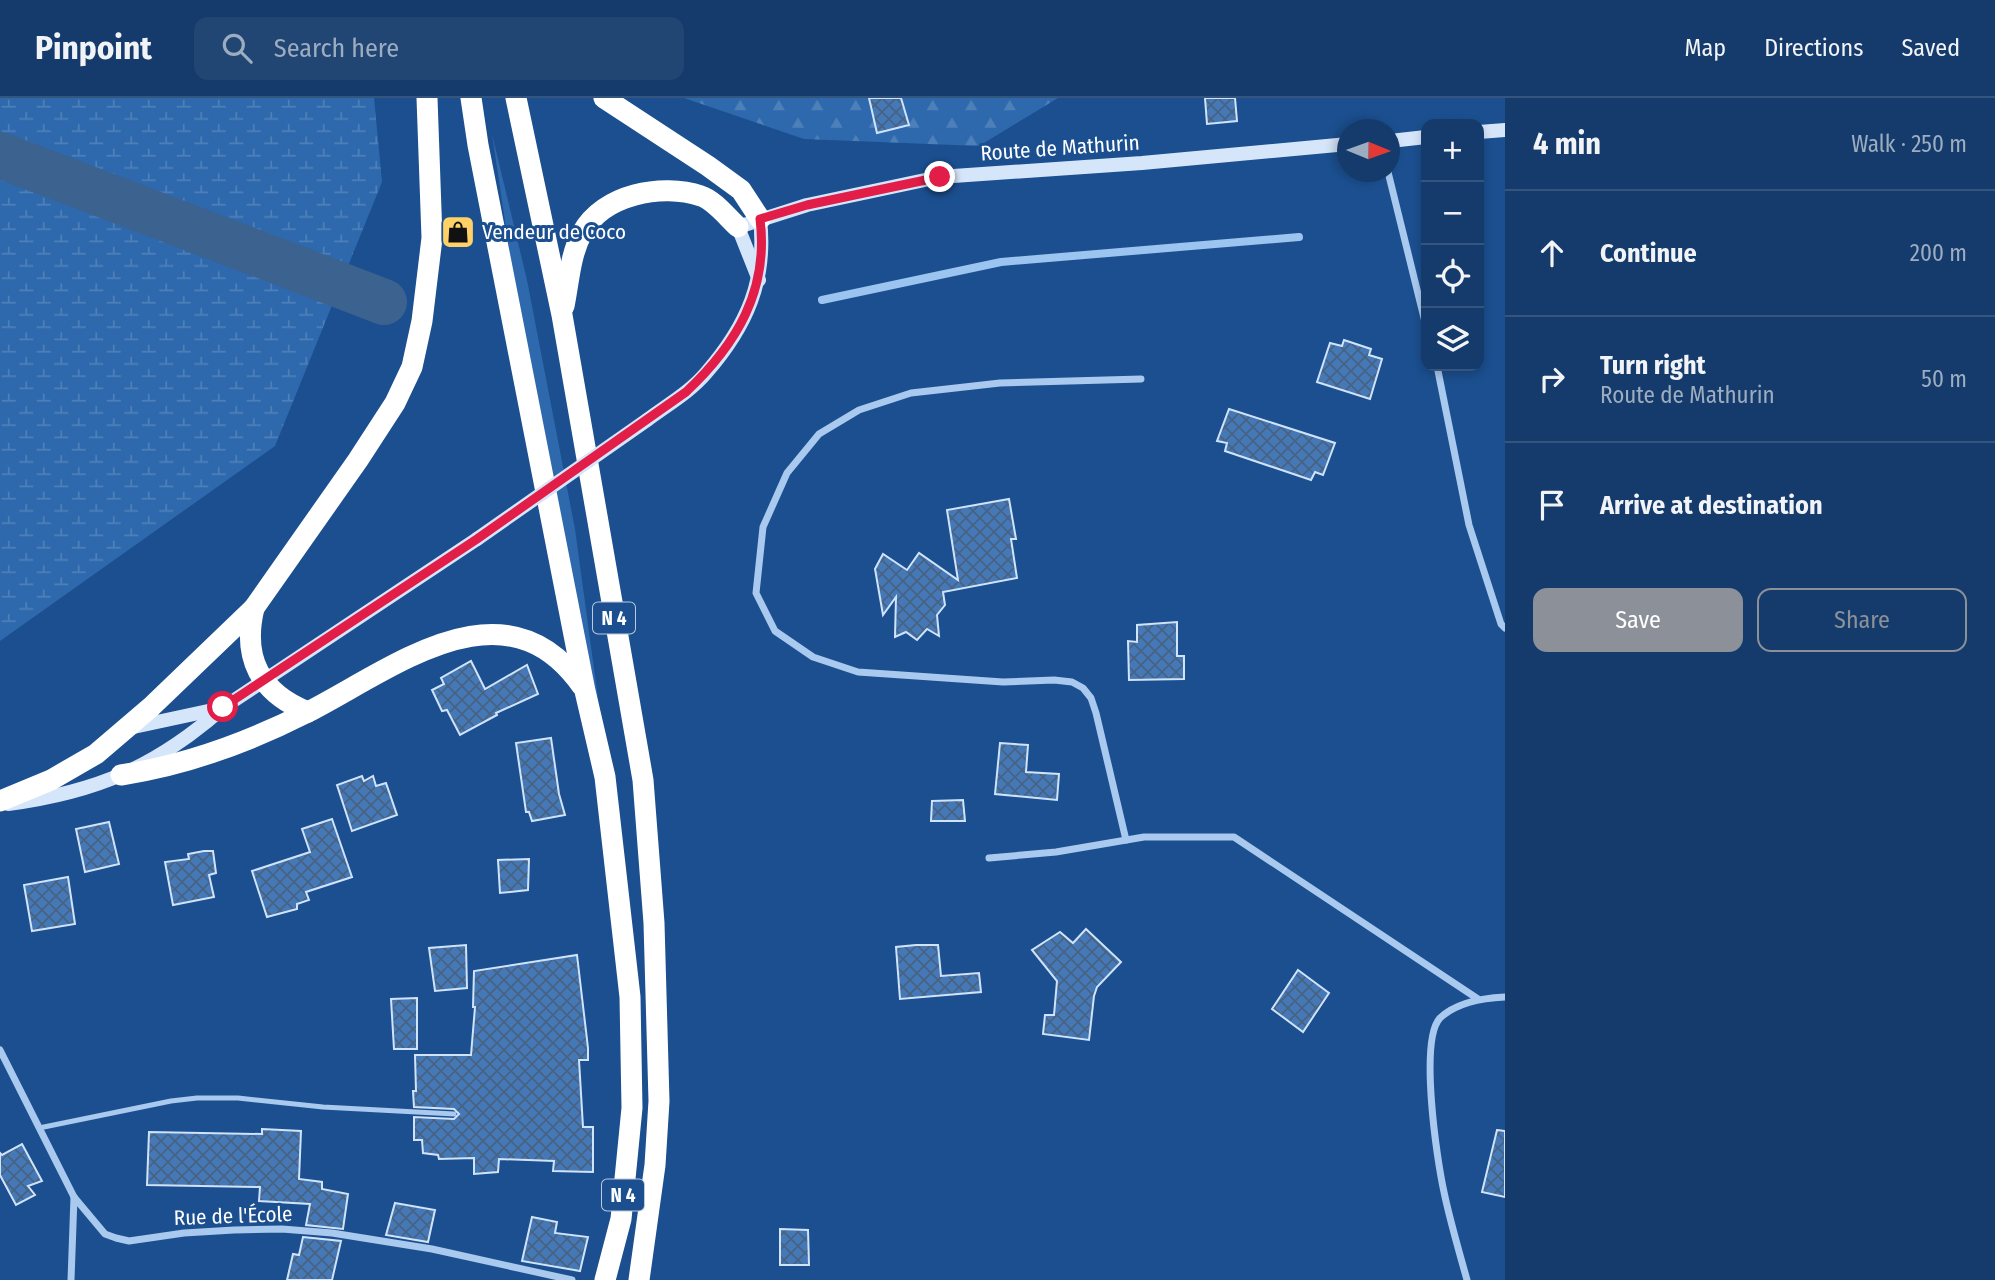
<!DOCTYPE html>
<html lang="en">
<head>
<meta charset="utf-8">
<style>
  body { margin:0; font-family:"Fira Sans Condensed",sans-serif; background:#214673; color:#f1f3f6 }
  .controls { position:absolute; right:21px; top:21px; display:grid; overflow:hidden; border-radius:14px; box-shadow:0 4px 10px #0003 }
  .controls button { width:63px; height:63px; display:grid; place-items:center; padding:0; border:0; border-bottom:2px solid #33557e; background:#143b6b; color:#f1f3f6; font:35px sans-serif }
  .compass { position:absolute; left:1337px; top:21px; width:63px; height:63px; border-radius:50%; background:#143b6b; box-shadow:0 4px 10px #0003; rotate:91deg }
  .stop { position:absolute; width:21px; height:21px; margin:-16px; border:5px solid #e11d48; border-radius:50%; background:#fff }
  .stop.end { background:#e11d48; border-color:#fff; box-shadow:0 2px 7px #0008 }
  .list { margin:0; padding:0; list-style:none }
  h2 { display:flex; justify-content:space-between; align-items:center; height:91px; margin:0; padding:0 28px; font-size:30px }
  h2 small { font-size:23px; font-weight:400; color:#9dadc1 }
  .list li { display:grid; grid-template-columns:46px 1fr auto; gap:21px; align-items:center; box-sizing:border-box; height:126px; padding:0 28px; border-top:2px solid #33557e }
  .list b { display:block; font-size:26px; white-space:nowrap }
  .list p { margin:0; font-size:23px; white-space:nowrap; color:#9dadc1 }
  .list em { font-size:23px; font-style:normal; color:#9dadc1 }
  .actions { display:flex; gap:14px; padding:21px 28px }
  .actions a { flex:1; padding:16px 0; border:2px solid #8c9099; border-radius:14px; text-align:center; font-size:24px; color:#8c9099 }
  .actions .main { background:#8c9099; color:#fff }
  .icon { flex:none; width:38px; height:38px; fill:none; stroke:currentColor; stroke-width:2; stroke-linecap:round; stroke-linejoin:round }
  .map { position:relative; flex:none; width:1505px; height:1182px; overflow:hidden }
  header { display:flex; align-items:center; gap:42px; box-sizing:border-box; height:98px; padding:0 35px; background:#143b6b; border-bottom:2px solid #33557e }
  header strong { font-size:33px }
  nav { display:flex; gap:38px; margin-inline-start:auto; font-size:24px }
  .search { width:490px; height:63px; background:#214673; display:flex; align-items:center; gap:18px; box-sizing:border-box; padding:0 24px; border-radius:14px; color:#9dadc1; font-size:26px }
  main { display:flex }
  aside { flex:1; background:#143b6b }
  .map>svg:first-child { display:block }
  .grass { fill:#2e69ad }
  .forest { fill:url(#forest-firs) }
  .wetland { fill:url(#wetland-marsh) }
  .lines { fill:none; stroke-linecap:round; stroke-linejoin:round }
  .stream { stroke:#9cc4f0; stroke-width:8 }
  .river { stroke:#3c6290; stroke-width:46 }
  .building { fill:url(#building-cross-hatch); stroke:#cfe3fa; stroke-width:2 }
  .lane { stroke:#a9c9ee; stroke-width:5 }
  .street { stroke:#a9c9ee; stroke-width:7 }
  .secondary { stroke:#d6e6fa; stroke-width:14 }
  .highway { stroke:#fff; stroke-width:21 }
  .secondary-bridge { stroke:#d6e6fa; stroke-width:14 }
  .route { stroke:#e11d48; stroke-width:9 }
  .labels { text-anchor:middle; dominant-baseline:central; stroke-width:6; stroke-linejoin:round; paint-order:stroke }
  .shield { fill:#1b4f8f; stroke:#bbcadd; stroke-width:2 }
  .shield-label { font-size:19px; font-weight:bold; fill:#fff }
  .street-label { font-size:21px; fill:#fff; stroke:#1b4f8f }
  .poi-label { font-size:21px; fill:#fff; stroke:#1b4f8f; text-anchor:start }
</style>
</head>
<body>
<header>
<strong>Pinpoint</strong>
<div class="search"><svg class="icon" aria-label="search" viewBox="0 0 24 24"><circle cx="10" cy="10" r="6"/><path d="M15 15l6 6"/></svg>Search here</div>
<nav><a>Map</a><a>Directions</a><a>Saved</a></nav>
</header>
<main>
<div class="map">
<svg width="1505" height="1182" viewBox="0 0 1505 1182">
  <defs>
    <pattern id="forest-firs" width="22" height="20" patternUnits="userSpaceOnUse" patternTransform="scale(1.75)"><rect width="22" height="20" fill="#2e69ad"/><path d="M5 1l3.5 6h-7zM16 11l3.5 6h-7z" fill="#4d80b9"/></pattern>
    <pattern id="wetland-marsh" width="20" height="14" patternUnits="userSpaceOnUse" patternTransform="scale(1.75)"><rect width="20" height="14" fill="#2e69ad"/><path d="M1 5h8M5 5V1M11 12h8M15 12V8" fill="none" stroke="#4d80b9"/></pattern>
    <pattern id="building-cross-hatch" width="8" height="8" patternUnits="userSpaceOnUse" patternTransform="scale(1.75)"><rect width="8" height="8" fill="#4478b7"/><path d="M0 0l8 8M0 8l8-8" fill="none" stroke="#486282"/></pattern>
  </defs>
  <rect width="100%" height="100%" fill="#1b4f8f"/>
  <path class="grass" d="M492,36L527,182L575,431L601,622L521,231Z"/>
  <path class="forest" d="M684,0H1058L979,48L804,41Z"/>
  <path class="wetland" d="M0,0H374L382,84L275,348L0,543Z"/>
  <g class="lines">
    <path class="stream" d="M822,202L1001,164L1299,139"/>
    <path class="river" d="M0,57L384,204"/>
  </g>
  <g class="building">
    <path d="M869,0H901L909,27L877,35Z"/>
    <path d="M1205,0H1235L1237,23L1207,26Z"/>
    <path d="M1344,242L1371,251L1369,257L1382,261L1370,301L1317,284L1330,245L1342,248Z"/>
    <path d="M1229,311L1335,345L1323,377L1315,374L1311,382L1225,353L1227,345L1217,343Z"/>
    <path d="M1009,401L1016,441H1011L1017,480L943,494L945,507L937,517L939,538L927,531L917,542L906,534L895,539L896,499L883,517L875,471L883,456L907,472L919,455L958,482L947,412Z"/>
    <path d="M1177,524V558H1184V581L1129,582L1128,543L1137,544V527Z"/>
    <path d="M471,563L485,591L527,567L538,596L496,615L497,617L460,637L447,612L442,613L432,592L444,586L441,580Z"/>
    <path d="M551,640L559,696L565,717L532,723L529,714H526L516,645Z"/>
    <path d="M1000,645L1028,647L1026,674L1059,676L1057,702L995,696Z"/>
    <path d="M362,678L364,683L373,678L376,688L386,685L397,717L352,733L337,687Z"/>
    <path d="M963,702L965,723H931L932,703Z"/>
    <path d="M332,721L352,779L306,794L309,802L297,806V811L267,819L252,773L310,754L302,731Z"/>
    <path d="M109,724L119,766L85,774L76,731Z"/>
    <path d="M204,753H213L216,775L209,777L214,799L173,807L165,764L189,761L188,756Z"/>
    <path d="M529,761L528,792L500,795L498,762Z"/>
    <path d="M68,779L75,826L32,833L24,787Z"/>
    <path d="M1086,831L1121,864L1097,889L1094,898L1089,942L1043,936L1045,917H1054L1057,883L1032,852L1060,834L1073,845Z"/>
    <path d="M466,847L467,890L435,893L429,850Z"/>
    <path d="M916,847H938L941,878L979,875L981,894L900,901L896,849Z"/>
    <path d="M577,857L588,950V962H579L583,1029H593V1074L553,1073L554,1063L499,1061L498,1074L474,1076V1060L439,1061L438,1057L423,1055L422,1042H414V1019L454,1021L459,1016L454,1011L414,1009L413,993H416L415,957H471L475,909H473L474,873Z"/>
    <path d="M1298,872L1329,895L1303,934L1272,911Z"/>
    <path d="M417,900V951H394L391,901Z"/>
    <path d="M262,1031L301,1033L299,1081L322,1084V1091L348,1096L343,1131L306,1127L310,1106L259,1103L260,1089L147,1087L149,1034L262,1036Z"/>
    <path d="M1497,1032L1505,1033V1099L1482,1094Z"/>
    <path d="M22,1046L42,1083L28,1088L35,1097L16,1107L0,1077V1055L2,1057Z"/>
    <path d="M395,1105L435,1112L428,1144L386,1137Z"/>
    <path d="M532,1119L557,1124L555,1135L588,1139L580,1173L522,1163Z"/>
    <path d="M780,1131L808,1132L809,1167H780Z"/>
    <path d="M303,1139L341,1143L332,1182H287L293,1156L299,1157Z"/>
  </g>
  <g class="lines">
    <path class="lane" d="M39,1030L171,1003L197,1000H238L323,1009L454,1016"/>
    <g class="street">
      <path d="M1388,74L1426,228"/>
      <path d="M1437,268L1469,427L1501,526L1505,530"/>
      <path d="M1126,742L1096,615L1091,600L1083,590L1072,584L1054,582L1003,584L858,574L813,559L775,533L756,495L763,429L787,375L819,336L859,312L911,295L1000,285L1141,281"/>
      <path d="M989,760L1056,754L1144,739H1234L1478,901"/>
      <path d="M0,952L74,1099L105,1136L116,1140L129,1143L184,1135L234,1132L282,1131L332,1135L432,1151L572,1182"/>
      <path d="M71,1182L74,1099"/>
      <path d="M1467,1182C1459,1153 1450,1123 1444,1094C1437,1063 1419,942 1440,920C1457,904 1484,900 1505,899"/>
    </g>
    <g class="secondary">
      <path d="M1479,34L1505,32"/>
      <path d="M1390,43L1426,39"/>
      <path d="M759,182L738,129L807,107L939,79L1142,65L1348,46"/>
      <path d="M647,322C667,307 690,294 706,275C747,228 767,182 760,121"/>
      <path d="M129,630L222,610"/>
      <path d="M8,706C97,694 156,669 224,609L477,441"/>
    </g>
    <g class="highway">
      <path d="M471,0L478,47L585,593L605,679L630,899L632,1010L621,1121L605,1182"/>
      <path d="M516,0L562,217L643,682L654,825L659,1003L655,1067L639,1182"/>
      <path d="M604,0L708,68L741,92L760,121"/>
      <path d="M564,208C569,184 570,157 582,135C603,96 662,85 701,98C714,102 728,120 738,129"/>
      <path d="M254,510C242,560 260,595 308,614"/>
      <path d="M121,677C186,667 249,644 308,614C394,570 505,479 582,588"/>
      <path d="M0,703L51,682L96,656L151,609L254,510L358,362L395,305L412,269L422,223L432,140L427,0"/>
    </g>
    <path class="secondary-bridge" d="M477,441L647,322"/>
  </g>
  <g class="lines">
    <path class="route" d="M223,609L477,441L686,294C737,246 769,192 760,121L807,107L940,79"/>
  </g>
  <defs>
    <g id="shop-square" transform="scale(1.75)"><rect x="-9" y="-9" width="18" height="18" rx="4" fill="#ffd166" stroke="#1b4f8f"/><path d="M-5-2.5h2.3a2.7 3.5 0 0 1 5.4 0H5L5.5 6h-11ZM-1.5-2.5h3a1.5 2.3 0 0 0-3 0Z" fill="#111"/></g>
  </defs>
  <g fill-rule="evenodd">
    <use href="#shop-square" x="458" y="134"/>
  </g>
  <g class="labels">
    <g class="shield">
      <rect x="593" y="504.5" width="42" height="31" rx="5"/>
      <rect x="602" y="1081.5" width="42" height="31" rx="5"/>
    </g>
    <g class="shield-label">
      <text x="614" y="520">N 4</text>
      <text x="623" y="1097">N 4</text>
    </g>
    <g class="street-label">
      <text transform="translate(1060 50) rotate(-4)">Route de Mathurin</text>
      <text transform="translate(233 1118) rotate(-2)">Rue de l'École</text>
    </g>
    <g class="poi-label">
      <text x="482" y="134">Vendeur de Coco</text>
    </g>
  </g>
</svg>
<div class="controls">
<button>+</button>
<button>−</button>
<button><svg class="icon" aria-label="locate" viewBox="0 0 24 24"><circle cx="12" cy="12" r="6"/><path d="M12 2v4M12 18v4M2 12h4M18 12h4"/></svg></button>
<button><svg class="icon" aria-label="layers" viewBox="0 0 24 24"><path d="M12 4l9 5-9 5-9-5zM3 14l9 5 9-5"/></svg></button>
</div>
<svg class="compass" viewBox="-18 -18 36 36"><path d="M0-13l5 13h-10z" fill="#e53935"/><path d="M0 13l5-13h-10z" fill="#9dadc1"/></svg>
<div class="stop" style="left:223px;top:609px"></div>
<div class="stop end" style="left:940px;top:79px"></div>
</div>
<aside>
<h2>4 min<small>Walk · 250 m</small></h2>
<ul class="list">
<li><svg class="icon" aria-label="ahead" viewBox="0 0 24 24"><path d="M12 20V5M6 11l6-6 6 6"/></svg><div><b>Continue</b></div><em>200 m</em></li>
<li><svg class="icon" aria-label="right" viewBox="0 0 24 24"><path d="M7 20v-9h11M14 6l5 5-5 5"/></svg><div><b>Turn right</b><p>Route de Mathurin</p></div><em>50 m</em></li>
<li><svg class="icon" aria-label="arrive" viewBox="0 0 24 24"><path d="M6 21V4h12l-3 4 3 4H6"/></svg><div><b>Arrive at destination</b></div></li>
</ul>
<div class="actions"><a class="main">Save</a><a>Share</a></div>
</aside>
</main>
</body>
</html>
